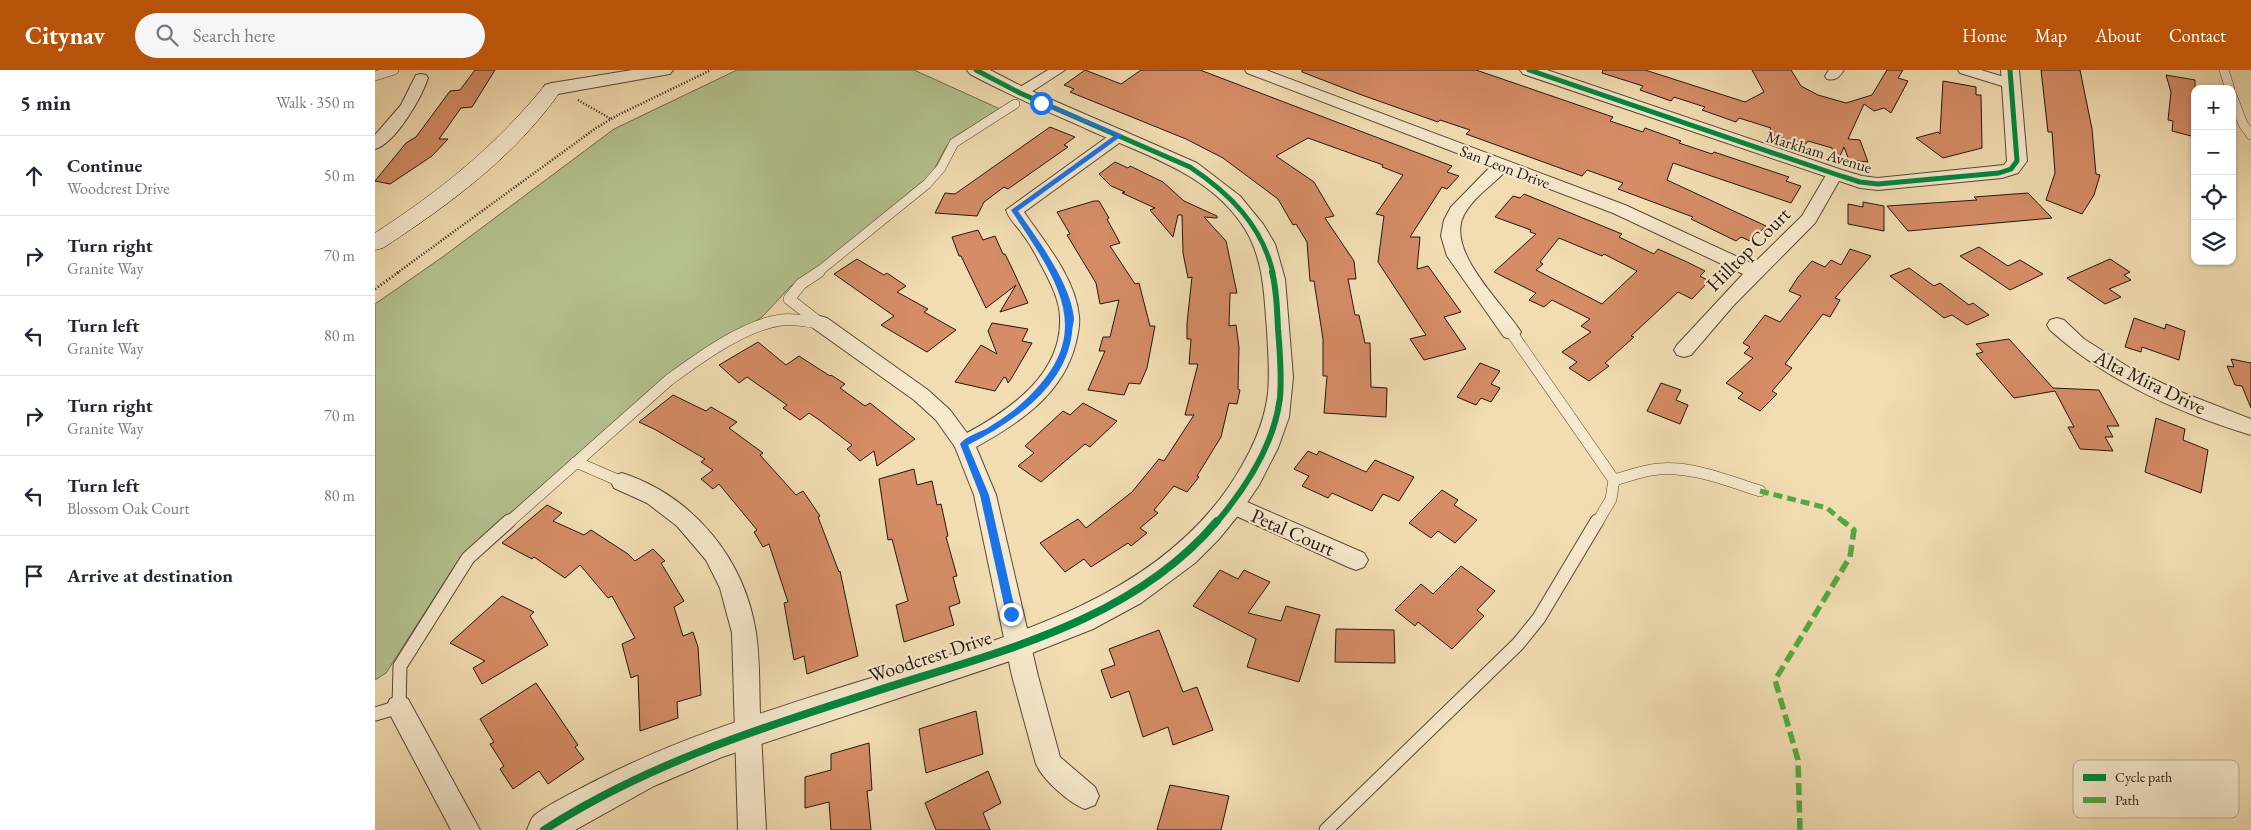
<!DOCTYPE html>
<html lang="en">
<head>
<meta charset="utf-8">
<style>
  body { margin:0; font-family:"EB Garamond",serif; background:#f6f6f7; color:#1f2937 }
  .controls { position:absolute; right:15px; top:15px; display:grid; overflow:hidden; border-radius:10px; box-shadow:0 1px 4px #0004 }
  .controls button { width:45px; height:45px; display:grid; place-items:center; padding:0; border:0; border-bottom:1px solid #e0e1e3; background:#fff; color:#1f2937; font:25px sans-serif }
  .stop { position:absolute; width:15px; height:15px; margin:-11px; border:4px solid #1a73e8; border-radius:50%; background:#fff }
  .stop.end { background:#1a73e8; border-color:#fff; box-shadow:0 1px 5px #0008 }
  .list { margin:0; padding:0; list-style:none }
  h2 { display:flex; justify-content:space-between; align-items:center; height:65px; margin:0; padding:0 20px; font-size:21px }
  h2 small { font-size:16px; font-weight:400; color:#747a83 }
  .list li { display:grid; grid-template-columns:32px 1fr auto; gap:15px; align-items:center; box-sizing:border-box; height:80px; padding:0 20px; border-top:1px solid #e0e1e3 }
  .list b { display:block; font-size:19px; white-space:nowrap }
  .list p { margin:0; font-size:16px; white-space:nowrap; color:#747a83 }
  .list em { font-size:16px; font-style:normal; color:#747a83 }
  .icon { flex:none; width:28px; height:28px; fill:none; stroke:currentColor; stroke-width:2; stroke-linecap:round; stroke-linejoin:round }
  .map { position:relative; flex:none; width:1876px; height:760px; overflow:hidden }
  header { display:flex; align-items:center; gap:30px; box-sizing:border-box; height:70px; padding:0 25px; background:#b45309; color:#fff }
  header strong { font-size:24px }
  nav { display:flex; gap:28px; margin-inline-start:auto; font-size:18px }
  .search { width:350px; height:45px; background:#f6f6f7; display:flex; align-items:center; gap:12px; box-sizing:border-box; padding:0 18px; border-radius:28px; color:#747a83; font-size:19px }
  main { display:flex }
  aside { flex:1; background:#fff }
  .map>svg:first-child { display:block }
  .green { fill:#b4c290; stroke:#6b6c4e }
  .building { fill:#d58c67; stroke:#22170d; fill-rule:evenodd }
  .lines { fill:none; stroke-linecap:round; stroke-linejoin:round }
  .service-far2-casing { stroke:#564836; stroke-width:10 }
  .service-far1-casing { stroke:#564836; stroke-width:12 }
  .service-casing { stroke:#564836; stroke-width:15 }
  .minor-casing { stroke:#564836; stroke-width:2 }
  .tertiary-casing { stroke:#564836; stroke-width:2 }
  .secondary-casing { stroke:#22170d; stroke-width:1 }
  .path-far1 { stroke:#22170d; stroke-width:2.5; stroke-dasharray:1 2; stroke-linecap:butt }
  .path { stroke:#22170d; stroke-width:3; stroke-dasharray:1 2.5; stroke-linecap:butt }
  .service-far2 { stroke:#f7e9cd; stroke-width:9 }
  .service-far1 { stroke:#f7e9cd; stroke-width:11 }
  .service { stroke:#f7e9cd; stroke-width:13 }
  .minor { fill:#f7e9cd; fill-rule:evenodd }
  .tertiary { fill:#f7e9cd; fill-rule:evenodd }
  .secondary { fill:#f7e9cd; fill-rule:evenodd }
  .quiet-far1 { stroke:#53a941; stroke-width:5; stroke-dasharray:9 5; stroke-linecap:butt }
  .quiet { stroke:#53a941; stroke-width:5.5; stroke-dasharray:12 5.5; stroke-linecap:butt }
  .cycleway-far2-casing { stroke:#f7e9cd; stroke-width:8 }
  .cycleway-far1-casing { stroke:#f7e9cd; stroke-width:9 }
  .cycleway-casing { stroke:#f7e9cd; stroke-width:11 }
  .cycleway-far2 { stroke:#00873e; stroke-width:5 }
  .cycleway-far1 { stroke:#00873e; stroke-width:6 }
  .cycleway { stroke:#00873e; stroke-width:8 }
  .route { fill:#1a73e8 }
  .labels { text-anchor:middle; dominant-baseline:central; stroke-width:4.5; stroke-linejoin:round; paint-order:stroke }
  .far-street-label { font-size:16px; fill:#22170d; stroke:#f7e9cd }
  .street-label { font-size:20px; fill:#22170d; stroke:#f7e9cd }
  .key { fill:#f7e9cd; stroke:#b7aa93; stroke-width:1 }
  .key-label { font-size:14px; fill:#22170d }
</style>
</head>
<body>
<header>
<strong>Citynav</strong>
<div class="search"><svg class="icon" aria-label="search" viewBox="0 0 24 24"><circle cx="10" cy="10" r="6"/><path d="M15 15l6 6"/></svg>Search here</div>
<nav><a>Home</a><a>Map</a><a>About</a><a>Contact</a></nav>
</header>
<main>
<aside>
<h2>5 min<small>Walk · 350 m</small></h2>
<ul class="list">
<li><svg class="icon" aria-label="ahead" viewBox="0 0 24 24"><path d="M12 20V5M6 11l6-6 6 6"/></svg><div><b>Continue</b><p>Woodcrest Drive</p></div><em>50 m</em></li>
<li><svg class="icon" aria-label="right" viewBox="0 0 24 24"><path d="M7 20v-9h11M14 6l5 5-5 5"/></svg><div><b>Turn right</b><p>Granite Way</p></div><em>70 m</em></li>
<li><svg class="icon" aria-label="left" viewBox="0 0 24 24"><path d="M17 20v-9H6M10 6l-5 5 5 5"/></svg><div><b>Turn left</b><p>Granite Way</p></div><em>80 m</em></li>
<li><svg class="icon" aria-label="right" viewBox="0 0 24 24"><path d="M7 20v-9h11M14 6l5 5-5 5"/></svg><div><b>Turn right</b><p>Granite Way</p></div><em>70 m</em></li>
<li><svg class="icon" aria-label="left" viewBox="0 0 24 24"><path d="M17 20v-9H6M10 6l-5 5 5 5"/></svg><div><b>Turn left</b><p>Blossom Oak Court</p></div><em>80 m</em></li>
<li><svg class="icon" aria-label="arrive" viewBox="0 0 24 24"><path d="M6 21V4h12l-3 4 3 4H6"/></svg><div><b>Arrive at destination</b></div></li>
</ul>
</aside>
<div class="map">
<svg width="1876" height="760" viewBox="0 0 1876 760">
  <rect width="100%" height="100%" fill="#f2ddb2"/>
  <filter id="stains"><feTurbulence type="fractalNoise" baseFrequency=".004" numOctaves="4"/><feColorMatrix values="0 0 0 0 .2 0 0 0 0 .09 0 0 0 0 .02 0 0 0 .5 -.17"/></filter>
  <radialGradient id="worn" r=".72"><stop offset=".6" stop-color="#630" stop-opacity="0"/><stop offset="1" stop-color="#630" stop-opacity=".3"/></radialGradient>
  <path class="green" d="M362,0H539L625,39L578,68L571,77L556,105L457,187L416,216L387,247L361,264L311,291L295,303L86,486L11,603L0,610V234L69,186L239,59Z"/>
  <g class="building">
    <path d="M100,0H120L97,37L86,38L64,69H73L57,86L15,114L0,111L31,73L41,67L75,21L85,20Z"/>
    <path d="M710,0L746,14L766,0H825L1077,96L1072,102L1084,106L1072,119L1067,117L1035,167H1045L1042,199L1053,196L1086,242L1069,247L1091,279L1049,290L1035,269L1051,265L1003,192L1009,146L1001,144L1028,105L1007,97L1008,95L933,68L901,86L939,112L959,146L950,148L979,191L981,209H973L980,245H984L990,273H995L996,317L1012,318L1011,347L949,343L952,306H948V269L939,211H935L932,172L921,154L918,155L903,129L848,88L811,69L695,22L699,19L689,15Z"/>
    <path d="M927,0H1101L1238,47L1235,51L1268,62L1270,58L1306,71L1304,73L1337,84L1339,82L1414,107L1411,111L1426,116L1416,133L1298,93L1292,110L1391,156L1375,171L1366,167L1361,171L1316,149L1318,147L1243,119L1248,113L1212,100L1207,106L1091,64L1095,60L1065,50L1063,52L984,24L927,2Z"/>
    <path d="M1228,0H1270L1370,32L1389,22L1377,0H1416L1426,16L1443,25L1471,33L1497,25L1512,0H1528L1523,8L1533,11L1516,43L1509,38L1499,41L1489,34L1473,69L1485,70L1493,92L1474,90L1469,77L1462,93L1457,78L1433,71L1430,75L1392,63L1396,58L1364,48L1361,52L1327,40L1330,37L1299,27L1296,31L1265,20L1268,16L1227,3Z"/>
    <path d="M1666,0H1705L1717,59L1721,104L1725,105L1719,125L1707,144L1671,130L1680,103L1677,62H1673Z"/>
    <path d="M1791,5L1820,10V67L1797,61L1798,51L1793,50L1796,22Z"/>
    <path d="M1568,11L1601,17V25H1606L1607,78L1568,88L1541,68L1563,62L1565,64Z"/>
    <path d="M675,57L700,67L689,75L693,77L633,119L629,117L609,132L602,146L560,143L570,123L580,124Z"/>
    <path d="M740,92L753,98L755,96L788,112L809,131L842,146V148L829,147L851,171L862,223H855L854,256L861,255L864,277L863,319L865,320L862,334L854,333L846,367L822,406L824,407L812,422L799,416L779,440L783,443L765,458L772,463L756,476L753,473L716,497L709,489L690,502L665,473L703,449L711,458L757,422L784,389L789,391L819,345H810L823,294H814L816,269H812V253L817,207L813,208L808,183L807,145H803L798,167L775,140L780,138L747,123L750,122L736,116L724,104Z"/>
    <path d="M1653,123L1677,148L1533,161L1512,136L1602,130L1599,127Z"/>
    <path d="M1149,124L1247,164L1244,167L1279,184L1283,179L1312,192L1330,201L1325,206L1334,211L1317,229L1303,222L1256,266L1259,267L1230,293L1234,296L1214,311L1194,298L1202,292L1187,282L1216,262L1206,256L1215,249L1177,230L1169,237L1154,230L1161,223L1119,202L1161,164L1155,162L1156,160L1120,147L1138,126L1145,128ZM1184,168L1227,186L1229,184L1262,201L1227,234L1161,200L1168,194L1165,192Z"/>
    <path d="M719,131H724L734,148L732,149L745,173L735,176L760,214L764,213L775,256H780L772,298L765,314L754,313L749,325L713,320L730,281H724L728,267H735L744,230L725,234L721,213L692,165L695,164L682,142Z"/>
    <path d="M1488,132L1509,136V161L1473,154V134L1488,137Z"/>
    <path d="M603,160L608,170L620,166L628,184H630L636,196L653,233L625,242L641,215L611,238L586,186H584L577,167Z"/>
    <path d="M1604,177L1633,196L1645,190L1668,204L1635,220L1585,186Z"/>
    <path d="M1475,179L1496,186L1460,228L1465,230L1455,247L1448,244L1410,294L1417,298L1397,321L1402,324L1385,341L1363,328L1368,323L1351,313L1378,288L1369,283L1375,277L1368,273L1390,245L1405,252L1426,226L1414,221L1423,207L1437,191L1450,197L1456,190L1466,195Z"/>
    <path d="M482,189L509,205L512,203L531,216L522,222L553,239L549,242L581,260L552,282L506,255L519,246L459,204Z"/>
    <path d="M1735,189L1755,202L1749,205L1756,210L1734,219L1746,227L1730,234L1692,208Z"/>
    <path d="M1534,198L1559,216L1565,213L1594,235L1598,233L1614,245L1592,255L1577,245L1569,248L1515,206Z"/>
    <path d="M1759,248L1790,259L1791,254L1810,261L1804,290L1767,277L1766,282L1750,277Z"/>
    <path d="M617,253L653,259L647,271L657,273L636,309L633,313L631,308L629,307L620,321L580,312L606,275L622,284L613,261Z"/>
    <path d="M1634,269L1678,318L1724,320L1744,356H1732L1738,367H1730L1738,381L1705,379L1693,357H1699L1680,321L1639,328L1601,284L1608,282L1601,274Z"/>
    <path d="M383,272L411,295L424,286L455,306L456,305L470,314L465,318L490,336L495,333L540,369L502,396L499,381L485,391L472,379L477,375L443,349L434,343L425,350L408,338L412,335L372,307L364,313L344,295Z"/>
    <path d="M1856,289L1876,293V338L1867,316L1860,315L1852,296L1859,297Z"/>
    <path d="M1105,293L1125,301L1116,314L1125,318L1116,332L1106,328L1101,335L1082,327Z"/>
    <path d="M1286,313L1306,320L1301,330L1313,335L1305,354L1272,341Z"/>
    <path d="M298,325L331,341L336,337L362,352L354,358L388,383L385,385L421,425L428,421L445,446L443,447L464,502L465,501L483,586L432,604L429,586L419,590L409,533L413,532L394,474L388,477L379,462L382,460L344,414L338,419L326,409L338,400L326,392L330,389L281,360L264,352Z"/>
    <path d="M708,333L742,351L715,377L710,374L666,412L643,396L659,383L650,376L688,341L695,345Z"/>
    <path d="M1781,348L1810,359L1808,370L1833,380L1826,423L1770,402Z"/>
    <path d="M933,381L942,385L944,381L991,402L1000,390L1039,407L1024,431L1008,424L997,441L957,423L953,428L927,416L934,406L919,399Z"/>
    <path d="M539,399L542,415L557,411L562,435L566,434L573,466L571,467L582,506L578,507L585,533L574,537L579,555L529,572L521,535L533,531L517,469L513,470L504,409Z"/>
    <path d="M1067,420L1083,430L1079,435L1102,450L1080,473L1063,461L1056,468L1034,453Z"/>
    <path d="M172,435L187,443L178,451L209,465L216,460L253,484L260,491L278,479L290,491L286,493L309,531L299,537L308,566L318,562L323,577L326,625L302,632L303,648L265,661L263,605L256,608L247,574L260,568L237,526L233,528L205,495L190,508L159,487L157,489L127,473Z"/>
    <path d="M1086,496L1120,521L1102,540L1109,546L1077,579L1043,552L1040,556L1020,540L1046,514L1058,524Z"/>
    <path d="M845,500L863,509L869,500L895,512L873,543L906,551L911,536L945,545L924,612L872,597L881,569L818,536Z"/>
    <path d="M127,526L159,542L155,546L173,575L107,614L98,598L110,591L75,573Z"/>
    <path d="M961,559L1019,560L1020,593L960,592Z"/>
    <path d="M784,560L808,622L822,617L838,660L798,675L793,657L768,667L754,621L736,628L726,600L740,595L734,579Z"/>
    <path d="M161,613L203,675L200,677L209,689L173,714L164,701L138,719L125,699L129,696L115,674L119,672L105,649Z"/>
    <path d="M601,641L608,684L551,703L544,659Z"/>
    <path d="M494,673L497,720L492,721L496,760H456L454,732L430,738V707L456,700V684Z"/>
    <path d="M613,701L626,733L608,743L615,760H561L550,733Z"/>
    <path d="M795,715L854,726L846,760H782Z"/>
  </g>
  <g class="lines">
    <g class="service-far2-casing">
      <g id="service-far2">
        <path d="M1849,0L1855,19"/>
        <path d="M0,6L19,0"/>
        <path d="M1857,25L1868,54L1876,65"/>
        <path d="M442,203L552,114L566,98L579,73L640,34"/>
      </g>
    </g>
    <g class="service-far1-casing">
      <g id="service-far1">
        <path d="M444,202L426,214L414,229L445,253"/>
        <path d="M1136,262L1239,410L1236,429L1222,453"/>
        <path d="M201,392L247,412"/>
        <path d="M1239,410C1254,406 1269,400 1284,399C1318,396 1353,411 1385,421"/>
        <path d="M133,453L294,310C324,288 369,255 406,250C419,248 433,252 445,253"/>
      </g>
    </g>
    <g class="service-casing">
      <g id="service">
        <path d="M0,644L24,637L25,596L93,488L134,451"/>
        <path d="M951,760L1143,574L1164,548L1222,451"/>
      </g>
    </g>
    <g class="minor-casing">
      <g id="minor">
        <path d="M673,0H690L650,26H640L637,23L640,20Z"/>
        <path d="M870,0H891L1250,135L1378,194L1427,146L1454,100H1466L1468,104L1440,153L1358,236L1316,285L1309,287L1302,285L1299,280L1302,275L1368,204L1238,143L1130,102C1117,115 1099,127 1090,143C1068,179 1127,232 1146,262L1143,267L1136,269L1129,267L1072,186L1066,166L1069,150L1076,137L1116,96L872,3Z"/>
        <path d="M1454,0H1469C1464,7 1461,11 1452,9L1450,6Z"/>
        <path d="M1583,0H1606L1642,11L1645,14L1642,17L1637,19L1585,3Z"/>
        <path d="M46,4L51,5L53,8C47,27 20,74 0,79V65L26,35L41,5Z"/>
        <path d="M745,60L751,62L753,65L751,68L649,142C670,173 700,207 704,246C705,254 703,264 701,272C689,324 644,353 601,377L621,425L663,606L685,687L720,717L724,726L720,735L710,739C694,733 668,710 661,694L637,606L599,425L580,377L561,350L539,330L438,258L435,253L438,248L445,246L452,248L553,320L575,340L592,363C636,339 687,304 685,248C685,229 673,208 664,191C659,181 653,171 646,162C641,155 634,149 631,140L739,62Z"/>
        <path d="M1682,248L1689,250L1709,269L1755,298L1806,322L1876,349V365C1804,343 1731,311 1675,260L1672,255L1675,250Z"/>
        <path d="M247,403C318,426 370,489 381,563C385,589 384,617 385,643C387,682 389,721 391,760H363L357,563L345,518L331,490L302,456L272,433L239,418L236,412L239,406Z"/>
        <path d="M856,425L989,483L993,490L989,497L981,500L973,497L848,440L845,434L848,428Z"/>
        <path d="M24,625L33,629L105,760H76L11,637L15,629Z"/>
      </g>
    </g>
    <g class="tertiary-casing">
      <g id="tertiary">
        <path d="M257,0H298L295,4L289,5L177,25L170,23L168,19L170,15L177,13Z"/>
        <path d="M592,0H615L652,19L822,93L865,126L888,154L900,174L910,209L918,307L914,347L903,378L884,415L865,443L844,469L820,493L766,533L718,559L647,587L347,687L279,716L200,760H152C153,758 156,749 158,747C167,737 209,717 224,709C300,670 383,644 464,618C600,575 766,543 853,418C872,390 889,358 893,323C895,302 893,281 892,260C889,225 889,190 870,159C836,104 770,85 714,60C674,42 634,25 595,4Z"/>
        <path d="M1145,0H1172L1467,100L1487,106L1503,108L1629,95L1632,91L1626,0H1644L1652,91L1643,103L1627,108L1503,120L1485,118L1148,4Z"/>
      </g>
    </g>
    <g class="secondary-casing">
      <path id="secondary" d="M177,13L184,15L187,19C141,86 75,134 8,178L0,180V163C65,121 122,75 170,15Z"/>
    </g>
    <g class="path-far1">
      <path d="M203,30L236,49"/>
      <path d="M22,203L221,58L243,45L336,0"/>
    </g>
    <path class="path" d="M0,219L24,202"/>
    <use href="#service-far2" class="service-far2"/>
    <use href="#service-far1" class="service-far1"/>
    <use href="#service" class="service"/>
    <use href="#minor" class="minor"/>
    <use href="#tertiary" class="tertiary"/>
    <use href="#secondary" class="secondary"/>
    <path class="quiet-far1" d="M1385,421L1452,438L1470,453"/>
    <path class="quiet" d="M1425,760L1423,690L1400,610L1475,487L1479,460L1468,451"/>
    <g class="cycleway-far2-casing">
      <g id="cycleway-far2">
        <path d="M601,0L645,23L815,97C854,123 887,155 898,203"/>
        <path d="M1154,0L1460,104L1485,112L1503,114L1624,103L1636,99L1642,91L1635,0"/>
      </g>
    </g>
    <g class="cycleway-far1-casing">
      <path id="cycleway-far1" d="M841,453C871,418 899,375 905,328C907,305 905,282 903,259C902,240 902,221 897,202"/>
    </g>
    <g class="cycleway-casing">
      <path id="cycleway" d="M169,760C270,695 382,659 495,623C617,583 755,554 842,451"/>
    </g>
    <use href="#cycleway-far2" class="cycleway-far2"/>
    <use href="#cycleway-far1" class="cycleway-far1"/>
    <use href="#cycleway" class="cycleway"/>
  </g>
  <path class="route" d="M666,31L748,65L643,141C663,170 695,212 699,248C699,252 697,258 697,263C690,318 639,351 593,375L614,425L641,544L636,548L631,544L605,425L585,374C590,367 602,363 611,359C620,353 630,347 639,340C725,268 687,217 636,140L740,65L664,34Z"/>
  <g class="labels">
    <g class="far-street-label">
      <text transform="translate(1444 82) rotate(17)">Markham Avenue</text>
      <text transform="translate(1130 97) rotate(21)">San Leon Drive</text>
    </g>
    <g class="street-label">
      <text transform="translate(1373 179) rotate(-45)">Hilltop Court</text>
      <text transform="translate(1775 312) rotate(26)">Alta Mira Drive</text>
      <text transform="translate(918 462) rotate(24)">Petal Court</text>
      <text transform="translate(555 586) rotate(-18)">Woodcrest Drive</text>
    </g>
  </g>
  <rect x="1698" y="690" width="166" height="58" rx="8" class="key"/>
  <rect x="1708" y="704" width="23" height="7" fill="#00873e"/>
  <rect x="1708" y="727" width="23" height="6" fill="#53a941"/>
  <g class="key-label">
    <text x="1740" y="712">Cycle path</text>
    <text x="1740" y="735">Path</text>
  </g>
  <rect width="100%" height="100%" filter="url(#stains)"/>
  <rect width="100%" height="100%" fill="url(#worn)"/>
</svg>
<div class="controls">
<button>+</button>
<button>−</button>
<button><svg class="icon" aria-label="locate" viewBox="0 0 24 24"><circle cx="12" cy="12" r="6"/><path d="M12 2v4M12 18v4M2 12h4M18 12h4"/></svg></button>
<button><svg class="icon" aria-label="layers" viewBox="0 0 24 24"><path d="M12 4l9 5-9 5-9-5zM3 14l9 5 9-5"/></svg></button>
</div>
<div class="stop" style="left:666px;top:33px"></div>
<div class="stop end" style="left:636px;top:544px"></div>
</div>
</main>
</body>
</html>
